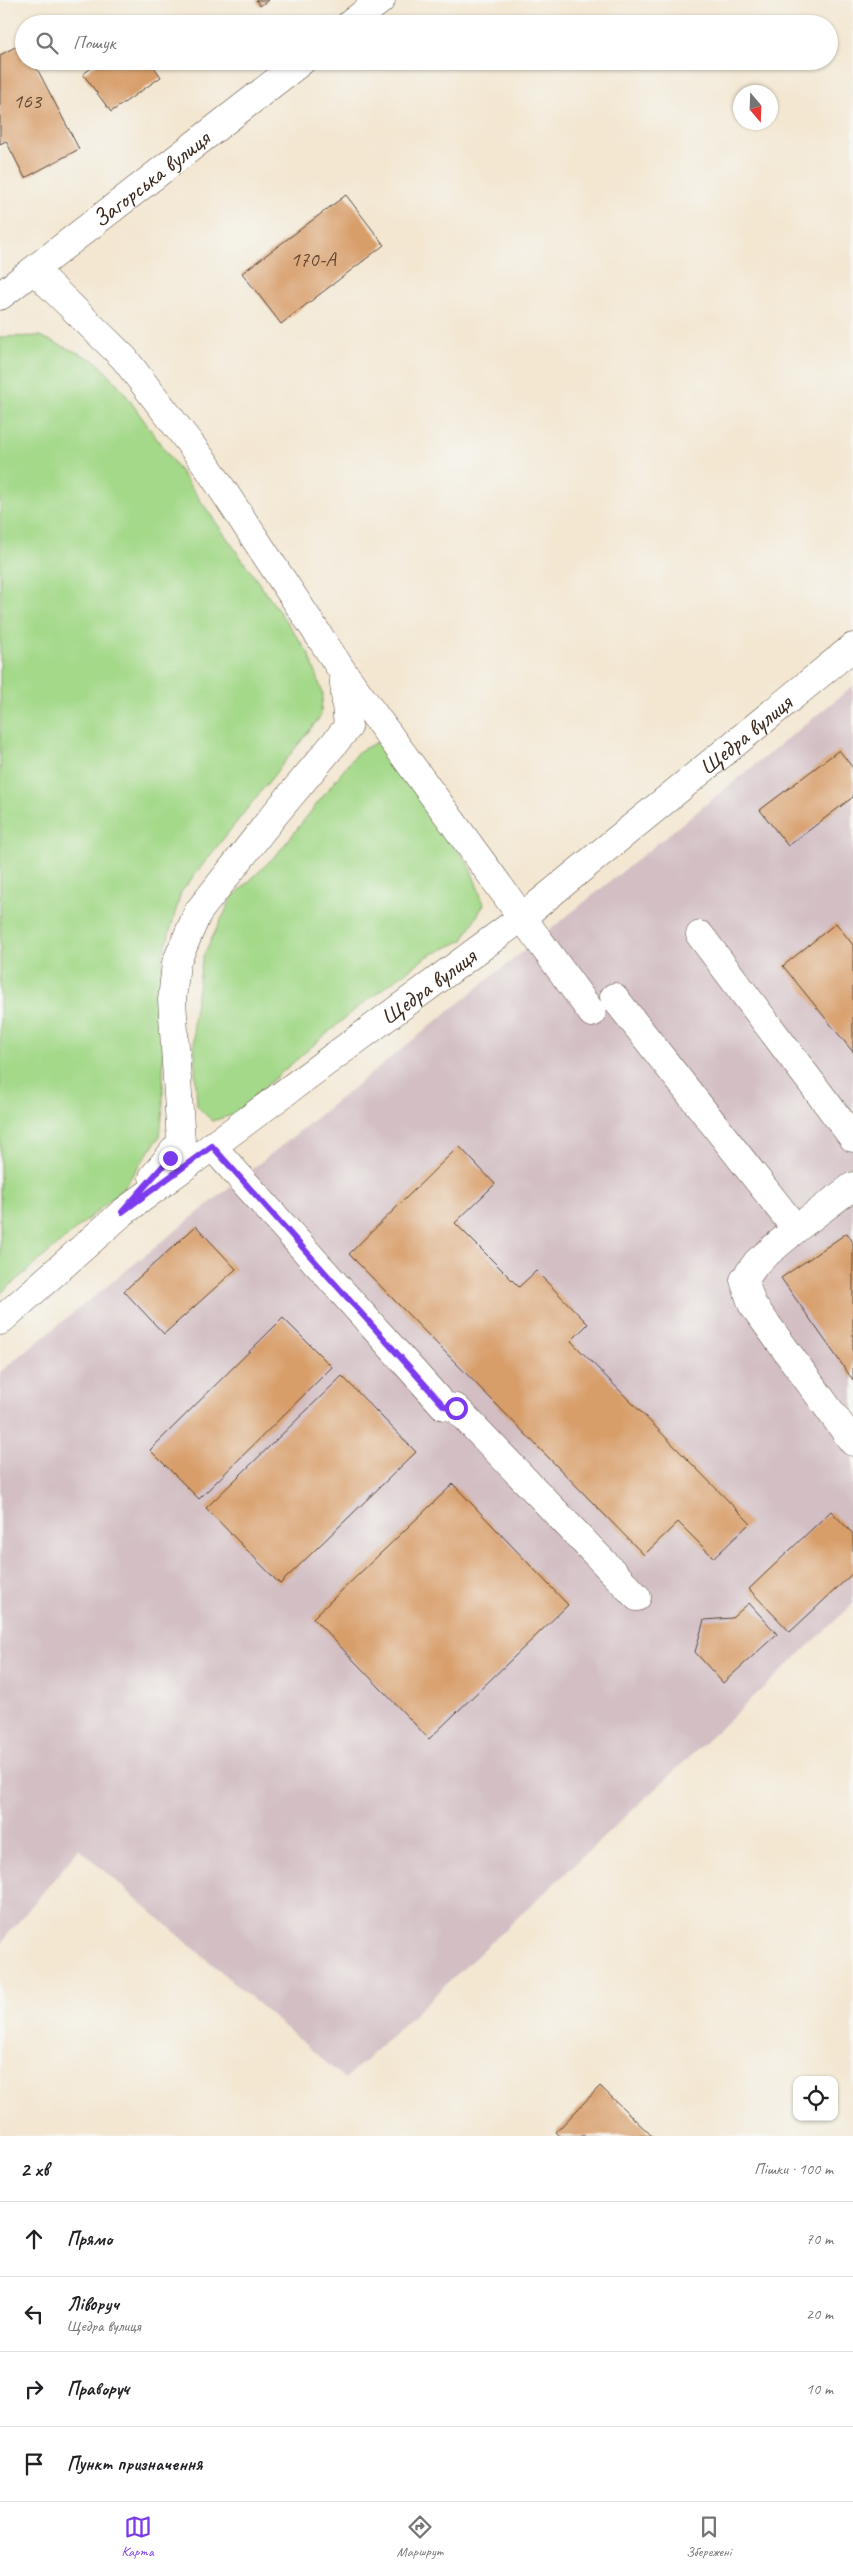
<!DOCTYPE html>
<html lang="uk">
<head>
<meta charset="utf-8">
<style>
  body { margin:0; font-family:Caveat,sans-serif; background:#f6f6f6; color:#202124 }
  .controls { position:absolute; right:15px; bottom:15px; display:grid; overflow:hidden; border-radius:10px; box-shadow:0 1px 4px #0004 }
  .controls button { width:45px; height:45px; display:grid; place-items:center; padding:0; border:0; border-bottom:1px solid #e0e0e0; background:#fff; color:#202124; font:25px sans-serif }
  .compass { position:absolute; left:733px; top:85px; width:45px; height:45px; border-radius:50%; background:#fff; box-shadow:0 1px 4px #0004; rotate:161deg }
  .stop { position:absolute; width:15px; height:15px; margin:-11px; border:4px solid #7c3aed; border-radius:50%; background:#fff }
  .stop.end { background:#7c3aed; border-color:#fff; box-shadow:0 1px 5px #0008 }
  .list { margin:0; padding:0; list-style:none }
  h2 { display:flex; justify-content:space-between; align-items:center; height:65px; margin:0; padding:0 20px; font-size:21px }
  h2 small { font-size:16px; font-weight:400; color:#757577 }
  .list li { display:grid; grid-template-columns:32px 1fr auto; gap:15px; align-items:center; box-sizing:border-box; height:75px; padding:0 20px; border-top:1px solid #e0e0e0 }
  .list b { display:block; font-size:19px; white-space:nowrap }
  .list p { margin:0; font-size:16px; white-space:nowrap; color:#757577 }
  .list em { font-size:16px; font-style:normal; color:#757577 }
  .icon { flex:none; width:28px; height:28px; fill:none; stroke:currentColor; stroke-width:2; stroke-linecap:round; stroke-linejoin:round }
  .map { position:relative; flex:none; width:853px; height:2136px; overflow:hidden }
  .search { position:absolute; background:#fff; box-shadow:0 1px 4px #0004; left:15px; right:15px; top:15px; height:55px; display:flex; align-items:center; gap:12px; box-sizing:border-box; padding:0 18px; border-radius:28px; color:#757577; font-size:19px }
  .sheet { height:365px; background:#fff }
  nav { display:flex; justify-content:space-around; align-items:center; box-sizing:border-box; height:70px; border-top:1px solid #e0e0e0; background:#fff; font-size:14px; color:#757577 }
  nav a { display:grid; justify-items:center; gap:2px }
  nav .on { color:#7c3aed }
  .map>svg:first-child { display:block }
  .industrial { fill:#d2bec3 }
  .green { fill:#a4d98a; stroke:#708254 }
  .building { fill:#d89e6b }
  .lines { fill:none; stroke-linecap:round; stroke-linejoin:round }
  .minor-casing { stroke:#574639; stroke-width:29 }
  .minor { stroke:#fff; stroke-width:28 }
  .route { stroke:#7c3aed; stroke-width:6 }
  .labels { text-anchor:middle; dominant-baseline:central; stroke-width:4.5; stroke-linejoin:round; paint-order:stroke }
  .number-label { font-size:21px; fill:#624731 }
  .street-label { font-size:24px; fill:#3b2a1e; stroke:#f6f6f2 }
</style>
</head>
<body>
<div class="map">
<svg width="853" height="2136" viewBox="0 0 853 2136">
  <rect width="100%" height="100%" fill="#f6f6f2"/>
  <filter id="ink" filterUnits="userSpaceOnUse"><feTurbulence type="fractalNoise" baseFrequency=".02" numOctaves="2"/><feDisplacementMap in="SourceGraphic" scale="10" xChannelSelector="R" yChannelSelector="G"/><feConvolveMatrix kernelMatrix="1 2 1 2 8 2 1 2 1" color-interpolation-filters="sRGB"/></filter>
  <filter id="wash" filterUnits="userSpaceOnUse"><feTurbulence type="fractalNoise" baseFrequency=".0096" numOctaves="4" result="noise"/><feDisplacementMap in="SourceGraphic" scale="20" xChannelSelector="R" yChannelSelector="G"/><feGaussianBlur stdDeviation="1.12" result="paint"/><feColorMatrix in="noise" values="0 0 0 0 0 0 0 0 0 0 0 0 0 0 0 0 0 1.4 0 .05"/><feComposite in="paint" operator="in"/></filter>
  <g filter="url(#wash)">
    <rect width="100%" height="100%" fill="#f3e7d2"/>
    <path class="industrial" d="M853,686V1604L345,2079L79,1849L0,1944V1372Z"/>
    <g class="green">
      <path d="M40,336L96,361L121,388L309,654L323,694L320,717L181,892L163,956V1108L160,1136L122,1190L0,1294V337Z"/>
      <path d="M377,742L393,754L469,865L484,904L463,940L426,957L352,1012L232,1115L212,1121L197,1106L193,1020L203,956L232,898L278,853L358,752Z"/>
    </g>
    <g id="blocks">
      <g class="building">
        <path d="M256,0H268L260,6Z"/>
        <path d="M23,43L24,61H33L79,149L25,178L6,141L0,144V55Z"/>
        <path d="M101,61H150L161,77L111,112L83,74Z"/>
        <path d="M346,195L384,245L281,324L242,273Z"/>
        <path d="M839,750L853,768V797L788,846L760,810Z"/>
        <path d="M836,923L853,945V1052L783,966Z"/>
        <path d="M459,1146L495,1184L455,1223L519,1287L536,1271L588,1324L571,1341L750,1523L714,1558L678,1522L644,1555L349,1254Z"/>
        <path d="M196,1226L236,1269L164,1334L124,1291Z"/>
        <path d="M847,1233L853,1242V1380L781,1278Z"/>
        <path d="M283,1318L332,1367L199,1499L150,1450Z"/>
        <path d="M342,1376L416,1452L280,1584L206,1508Z"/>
        <path d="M453,1484L568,1605L429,1739L313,1618Z"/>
        <path d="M831,1511L853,1534V1573L790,1632L749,1589Z"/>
        <path d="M749,1603L777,1634L723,1683L695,1652L704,1620L732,1618Z"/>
        <path d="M600,2086L652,2136H560L556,2132Z"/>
      </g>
    </g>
  </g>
  <g filter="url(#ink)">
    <use href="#blocks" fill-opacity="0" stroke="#574639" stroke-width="1"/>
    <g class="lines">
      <g class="minor-casing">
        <g id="minor">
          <path d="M350,24L381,0"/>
          <path d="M34,270L124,358L205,463L343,672L592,1013"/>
          <path id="s1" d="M0,296L302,61"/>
          <path d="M700,935L853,1138"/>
          <path d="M614,997L796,1229L757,1262L744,1280L752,1304L853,1442"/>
          <path d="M212,1146L444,1406L456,1408L637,1597"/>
          <path d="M153,1177L181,1142L172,1000L176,963L198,912L275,814L348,727L343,673"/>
          <path d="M796,1229L853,1186"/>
          <path id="s2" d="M0,1321L122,1213L521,918L853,647"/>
        </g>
      </g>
      <use href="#minor" class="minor"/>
    </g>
  </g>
  <g class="lines" filter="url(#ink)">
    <path class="route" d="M170,1158L122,1212L212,1146L444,1406L456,1408"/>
  </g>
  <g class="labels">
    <g class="number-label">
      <text x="27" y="101">163</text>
      <text x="313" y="259">170-А</text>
    </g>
    <g class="street-label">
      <text stroke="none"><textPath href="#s1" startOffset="191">Загорська вулиця</textPath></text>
      <text stroke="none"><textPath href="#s2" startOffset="949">Щедра вулиця</textPath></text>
      <text stroke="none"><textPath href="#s2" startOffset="544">Щедра вулиця</textPath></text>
    </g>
  </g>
</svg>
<div class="controls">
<button><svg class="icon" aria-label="locate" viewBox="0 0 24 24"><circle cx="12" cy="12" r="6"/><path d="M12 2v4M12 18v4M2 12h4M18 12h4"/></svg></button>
</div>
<svg class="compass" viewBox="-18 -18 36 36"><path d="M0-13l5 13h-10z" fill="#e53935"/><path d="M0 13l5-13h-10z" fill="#757577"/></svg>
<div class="stop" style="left:456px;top:1408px"></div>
<div class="stop end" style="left:170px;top:1158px"></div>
<div class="search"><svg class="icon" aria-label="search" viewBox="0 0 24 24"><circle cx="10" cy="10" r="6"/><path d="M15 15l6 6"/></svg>Пошук</div>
</div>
<section class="sheet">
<h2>2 хв<small>Пішки · 100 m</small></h2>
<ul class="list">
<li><svg class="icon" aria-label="ahead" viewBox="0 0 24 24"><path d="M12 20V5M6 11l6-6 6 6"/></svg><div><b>Прямо</b></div><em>70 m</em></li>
<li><svg class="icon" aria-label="left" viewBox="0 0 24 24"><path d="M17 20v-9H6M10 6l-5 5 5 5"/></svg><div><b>Ліворуч</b><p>Щедра вулиця</p></div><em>20 m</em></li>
<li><svg class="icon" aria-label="right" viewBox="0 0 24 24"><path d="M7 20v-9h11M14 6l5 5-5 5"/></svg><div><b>Праворуч</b></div><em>10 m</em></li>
<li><svg class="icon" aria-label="arrive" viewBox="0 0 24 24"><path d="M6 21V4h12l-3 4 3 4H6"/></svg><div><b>Пункт призначення</b></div></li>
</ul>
</section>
<nav>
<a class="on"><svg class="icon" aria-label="map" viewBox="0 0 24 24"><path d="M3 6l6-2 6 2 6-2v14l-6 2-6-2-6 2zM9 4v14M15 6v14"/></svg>Карта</a>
<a><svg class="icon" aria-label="directions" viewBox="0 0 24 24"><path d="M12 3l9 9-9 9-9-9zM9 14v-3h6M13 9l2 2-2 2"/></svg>Маршрут</a>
<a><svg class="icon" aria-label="saved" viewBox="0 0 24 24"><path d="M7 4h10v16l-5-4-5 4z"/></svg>Збережені</a>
</nav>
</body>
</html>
